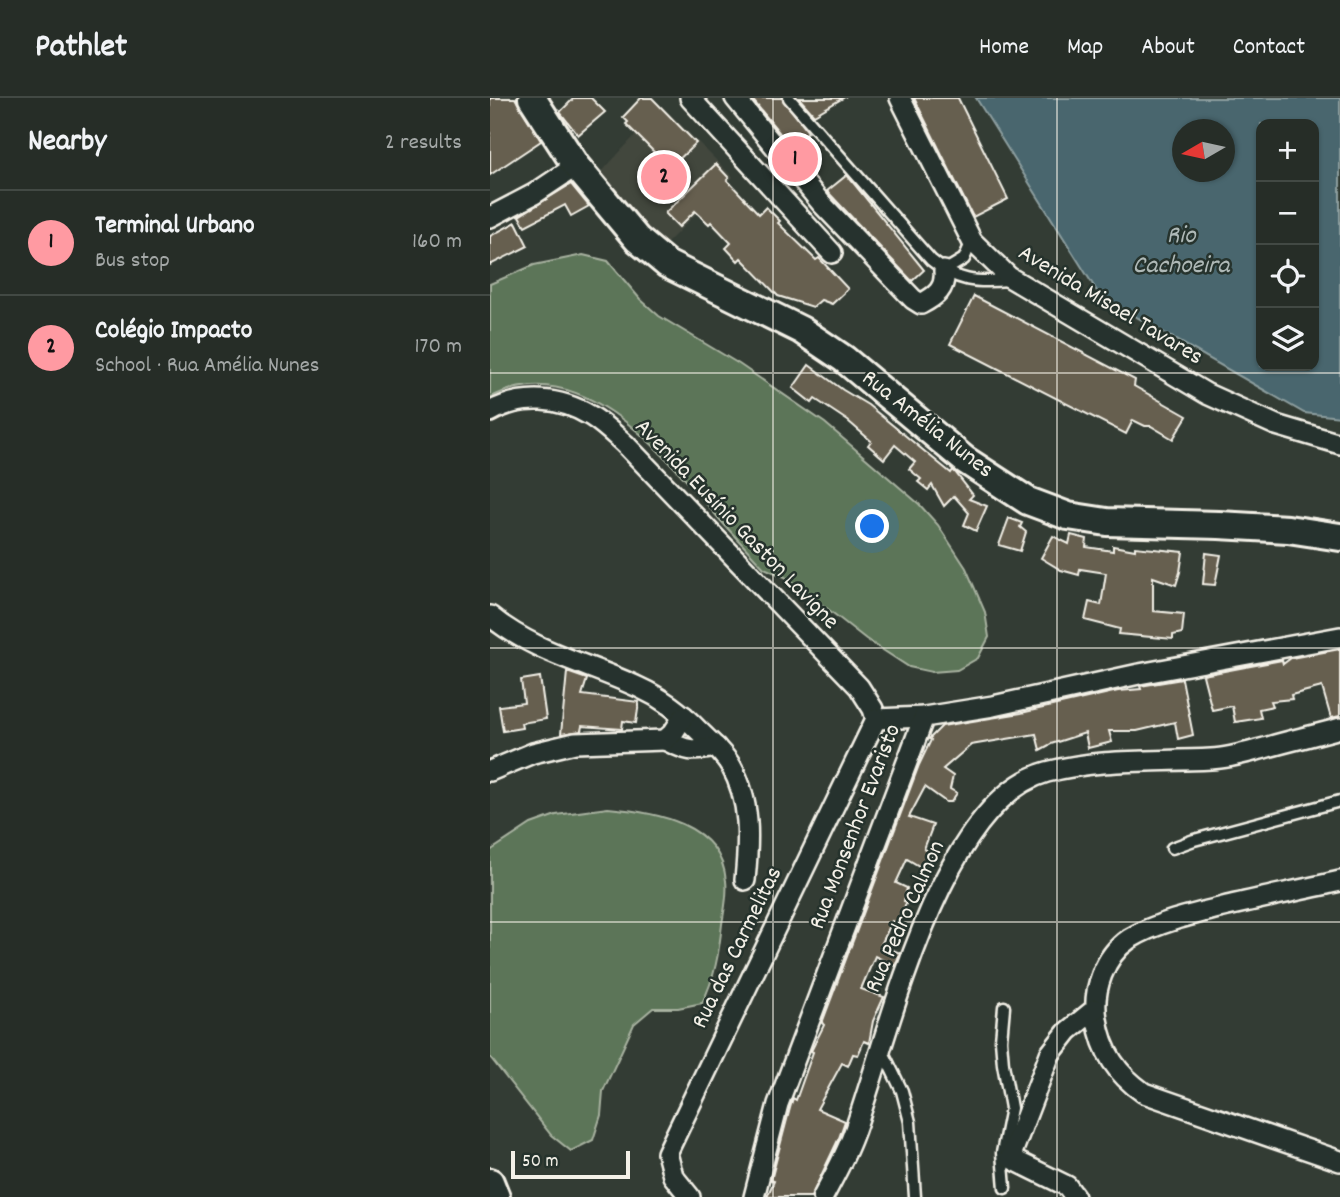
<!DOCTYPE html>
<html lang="en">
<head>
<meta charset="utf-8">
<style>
  body { margin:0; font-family:Dekko,sans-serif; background:#323933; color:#f1f3f6 }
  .controls { position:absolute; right:21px; top:21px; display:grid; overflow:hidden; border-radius:14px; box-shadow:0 2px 5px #0004 }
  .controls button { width:63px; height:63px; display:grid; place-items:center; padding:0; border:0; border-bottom:2px solid #424944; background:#262d27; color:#f1f3f6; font:35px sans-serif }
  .compass { position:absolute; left:682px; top:21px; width:63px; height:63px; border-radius:50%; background:#262d27; box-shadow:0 2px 5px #0004; rotate:261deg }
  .scale { position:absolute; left:21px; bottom:18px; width:119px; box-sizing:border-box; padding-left:7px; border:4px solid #f4f1e8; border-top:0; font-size:19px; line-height:24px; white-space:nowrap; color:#f4f1e8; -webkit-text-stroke:5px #26332d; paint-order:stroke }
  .you { position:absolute; left:383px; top:429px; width:24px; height:24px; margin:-18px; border:5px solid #fff; border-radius:50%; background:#1a73e8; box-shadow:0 0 0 10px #1a73e833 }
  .badge { display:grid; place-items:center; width:46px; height:46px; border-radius:50%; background:#ff9aa2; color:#111; font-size:23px; font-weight:700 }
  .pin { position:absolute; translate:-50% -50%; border:4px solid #fff; box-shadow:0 2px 7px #0006 }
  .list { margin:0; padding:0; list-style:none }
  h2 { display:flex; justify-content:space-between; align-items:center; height:91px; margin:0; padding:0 28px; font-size:30px }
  h2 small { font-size:23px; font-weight:400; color:#a4a8a7 }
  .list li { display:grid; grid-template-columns:46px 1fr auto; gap:21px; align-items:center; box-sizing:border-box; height:105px; padding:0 28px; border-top:2px solid #424944 }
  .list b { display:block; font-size:26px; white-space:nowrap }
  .list p { margin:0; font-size:23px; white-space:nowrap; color:#a4a8a7 }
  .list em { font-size:23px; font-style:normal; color:#a4a8a7 }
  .icon { flex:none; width:38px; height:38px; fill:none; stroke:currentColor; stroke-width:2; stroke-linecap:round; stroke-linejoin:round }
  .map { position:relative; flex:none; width:850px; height:1099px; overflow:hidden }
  header { display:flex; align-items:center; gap:42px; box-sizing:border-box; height:98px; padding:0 35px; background:#262d27; border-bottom:2px solid #424944 }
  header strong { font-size:33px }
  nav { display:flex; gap:38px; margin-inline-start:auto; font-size:24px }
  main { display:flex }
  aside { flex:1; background:#262d27 }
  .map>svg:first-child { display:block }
  .built { fill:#42463c }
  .green { fill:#5c7459; stroke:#a8b2a0; stroke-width:2 }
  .water { fill:#48666e; stroke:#8d9e9f; stroke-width:2; fill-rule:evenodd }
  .building { fill:#665f4f; stroke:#f4f1e8; stroke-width:2 }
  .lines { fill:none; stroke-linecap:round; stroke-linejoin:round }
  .lane-casing { stroke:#f4f1e8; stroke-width:15 }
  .street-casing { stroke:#f4f1e8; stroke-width:24 }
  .secondary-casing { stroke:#f4f1e8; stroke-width:32 }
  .lane { stroke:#26332d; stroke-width:10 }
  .street { stroke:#26332d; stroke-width:19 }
  .secondary { stroke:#26332d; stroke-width:26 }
  .grid { fill:none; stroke:#f4f1e8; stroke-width:2; stroke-opacity:0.55 }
  .labels { text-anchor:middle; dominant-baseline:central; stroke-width:5; stroke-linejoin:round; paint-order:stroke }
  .street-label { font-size:24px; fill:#f4f1e8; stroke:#26332d }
  .water-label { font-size:26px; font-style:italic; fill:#afb9b7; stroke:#26332d }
</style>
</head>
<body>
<header>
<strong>Pathlet</strong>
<nav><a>Home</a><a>Map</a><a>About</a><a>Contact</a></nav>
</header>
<main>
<aside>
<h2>Nearby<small>2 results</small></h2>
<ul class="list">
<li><span class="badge">1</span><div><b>Terminal Urbano</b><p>Bus stop</p></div><em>160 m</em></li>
<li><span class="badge">2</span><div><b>Colégio Impacto</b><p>School · Rua Amélia Nunes</p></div><em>170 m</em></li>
</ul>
</aside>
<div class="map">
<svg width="850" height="1099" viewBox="0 0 850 1099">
  <rect width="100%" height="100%" fill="#333c34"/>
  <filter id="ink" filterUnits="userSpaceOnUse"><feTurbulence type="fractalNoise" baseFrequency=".0143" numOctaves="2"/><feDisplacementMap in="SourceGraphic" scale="14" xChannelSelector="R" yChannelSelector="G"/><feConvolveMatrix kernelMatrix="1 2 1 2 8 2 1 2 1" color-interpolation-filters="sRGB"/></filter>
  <g filter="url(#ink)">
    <path class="built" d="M172,8L243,79L173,149L106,80Z"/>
    <g class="green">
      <path d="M93,157L118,163L150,201L169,218L249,266L335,325L429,406L448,427L476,470L495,514L499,539L488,560L467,572L442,574L419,569L376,541L316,494L295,479L274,470C256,450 237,431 220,410C170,351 87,253 0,300V186L44,167Z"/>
      <path d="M118,710C165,714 231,725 236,783C238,797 234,813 232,826C229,854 225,880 212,905L188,910H163L144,926L113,993L111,1017L103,1042L81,1053L61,1037L0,959V753L41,726L66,717Z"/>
    </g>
    <path class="water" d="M486,0H850V319L814,315L610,198ZM771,26H824V268H771ZM692,32H734V74H692Z"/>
    <g class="building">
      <path d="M0,0H25L51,43L0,77Z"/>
      <path d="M84,0H101L115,14L88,37L70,14Z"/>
      <path d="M151,0H162L206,45L180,70L136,26L138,24L133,19Z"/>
      <path d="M261,0H292L318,34L301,49Z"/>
      <path d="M309,0H353L324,17Z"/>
      <path d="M424,0H468L518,101L483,119Z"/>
      <path d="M226,66L239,80L237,82L269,116L276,109L290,123L288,125L326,162L329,160L358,191L342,206L331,202L323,209L288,198L251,160L248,163L236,150L241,145L221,124L219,126L205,113L189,129L175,115Z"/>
      <path d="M357,77L434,172L422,183L337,93Z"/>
      <path d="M81,86L99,108L81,118L75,107L35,128L29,118Z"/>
      <path d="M26,124L38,148L0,167V138Z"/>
      <path d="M484,198L645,282L644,288L697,318L683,341L661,328H655L643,322L636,336L460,246Z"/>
      <path d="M319,267L353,292L378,307L461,375L463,372L465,374L483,397L479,401L497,408L486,433L474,427L479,415L464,398L454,408L442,387L438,392L428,384L431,381L419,371L425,364L405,347L394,361L378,347L381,343L358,323L325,301L322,305L303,290Z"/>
      <path d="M519,420L532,425L530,429L536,434L530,453L509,447Z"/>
      <path d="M581,437L597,441L596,449L623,453V448L645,452V449L693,454L690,474L686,487L663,479V513L694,516L692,535L683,537V541L629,536L630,531L595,522L599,504L611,507L616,475L590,471L589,477L571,472L551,460L563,438L579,446Z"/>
      <path d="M716,455L731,457L725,487L713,486Z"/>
      <path d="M850,551V618L841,620L832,589L801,597L802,601L781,603L783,608L769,611L771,620L745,624L742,608L722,612L713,577L792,562L793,566L801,560Z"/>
      <path d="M77,574L97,581L92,597L149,604L146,625L133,623L132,631L92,628L91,633L71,636Z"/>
      <path d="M50,579L56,621L31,625L32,630L13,633L9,608L34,605L31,582Z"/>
      <path d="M692,581L703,637L688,641L685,624L647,633H619L622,644L598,650L595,635L561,646L550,652L546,636L481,647L453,671L463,678L460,691L467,695L461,704H456L435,689L419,719L443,727L434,751L443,755L436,772L417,761L406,785L417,790L414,803L417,804L406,825L402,823L391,847L410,855L405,868L385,858L371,891L394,899L383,923L379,945L374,943L368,957L363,956L358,968L352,965L327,1011L355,1023L349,1040L321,1099H277L284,1083L281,1082L300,1010L303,1000L306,1002L323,954L321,953L334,927L332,925L429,667L441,642L439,641L452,628L531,615L628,593L651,591L650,588Z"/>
    </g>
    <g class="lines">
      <g class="lane-casing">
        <g id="lane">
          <path d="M299,0L441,162C467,184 486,185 519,182"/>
          <path d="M454,173L474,161L482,143"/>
          <path d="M682,750L704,742L850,703"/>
          <path d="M514,909L511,942L513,966L521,1010L512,1055L515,1090"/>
          <path d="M392,952L412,993L420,1024L425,1099"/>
        </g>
      </g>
      <g class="street-casing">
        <g id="street">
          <path d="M200,0L342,155"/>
          <path d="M245,0L332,106L423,201L431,206C446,198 456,191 454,173"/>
          <path d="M410,0L482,143L519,179L717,296L786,327L850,346"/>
          <path d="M0,119L44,96L86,68"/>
          <path d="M0,314C32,296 70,299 101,318C114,326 125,337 136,347L369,589L383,611L386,621L434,619"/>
          <path d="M0,518C45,555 97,565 148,589C170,599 192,615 208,632C219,643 233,654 241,668C261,703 259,742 255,782"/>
          <path d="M175,642C197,653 202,654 226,649"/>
          <path d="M0,673L43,655L85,645L175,642L183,635L194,618"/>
          <path d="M850,783C815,791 780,798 746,806C713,814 668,823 639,841C614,858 602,893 607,921C612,954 627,976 654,995L850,1063"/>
          <path d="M200,1099L183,1078L177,1055L386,621"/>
          <path d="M264,1099L288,1006L434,619L503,608L649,576L850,539"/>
          <path d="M333,1099C344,1078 355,1059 363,1037C398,942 448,704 557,674C611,660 666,664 721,661C741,660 759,654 778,649C802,642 826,637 850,630"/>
          <path d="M585,1099L577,1088L520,1060L560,956L578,933L605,911"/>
        </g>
      </g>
      <g class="secondary-casing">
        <g id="secondary">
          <path d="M42,0L86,68L147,141L177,166L311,232L354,261L475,362L538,403L578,418L617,424L729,427L798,431L850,439"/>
          <path d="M0,1084L6,1099"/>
        </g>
      </g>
      <use href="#lane" class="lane"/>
      <use href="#street" class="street"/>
      <use href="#secondary" class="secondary"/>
    </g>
  </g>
  <path class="grid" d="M283,0V1099M567,0V1099M0,275H850M0,550H850M0,824H850"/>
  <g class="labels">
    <g class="street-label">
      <text transform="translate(620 208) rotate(31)">Avenida Misael Tavares</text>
      <text transform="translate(437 327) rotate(38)">Rua Amélia Nunes</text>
      <text transform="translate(246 427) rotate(46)">Avenida Eusínio Gaston Lavigne</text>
      <text transform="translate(366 729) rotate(-69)">Rua Monsenhor Evaristo</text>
      <text transform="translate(416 819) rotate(-66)">Rua Pedro Calmon</text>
      <text transform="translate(248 850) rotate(-64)">Rua das Carmelitas</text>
    </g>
    <g class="water-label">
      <text x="691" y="138">Rio<tspan x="691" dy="30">Cachoeira</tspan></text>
    </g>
  </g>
</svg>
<div class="controls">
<button>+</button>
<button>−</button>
<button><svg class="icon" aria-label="locate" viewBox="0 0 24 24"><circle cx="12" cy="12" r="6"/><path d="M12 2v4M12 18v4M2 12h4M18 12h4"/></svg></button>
<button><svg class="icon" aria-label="layers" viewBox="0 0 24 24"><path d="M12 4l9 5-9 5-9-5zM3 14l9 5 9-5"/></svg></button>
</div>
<svg class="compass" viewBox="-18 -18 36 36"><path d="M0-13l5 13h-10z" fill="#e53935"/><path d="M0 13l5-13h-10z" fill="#a4a8a7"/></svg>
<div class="scale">50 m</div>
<div class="you"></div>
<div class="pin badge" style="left:305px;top:61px">1</div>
<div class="pin badge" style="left:174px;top:79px">2</div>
</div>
</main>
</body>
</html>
